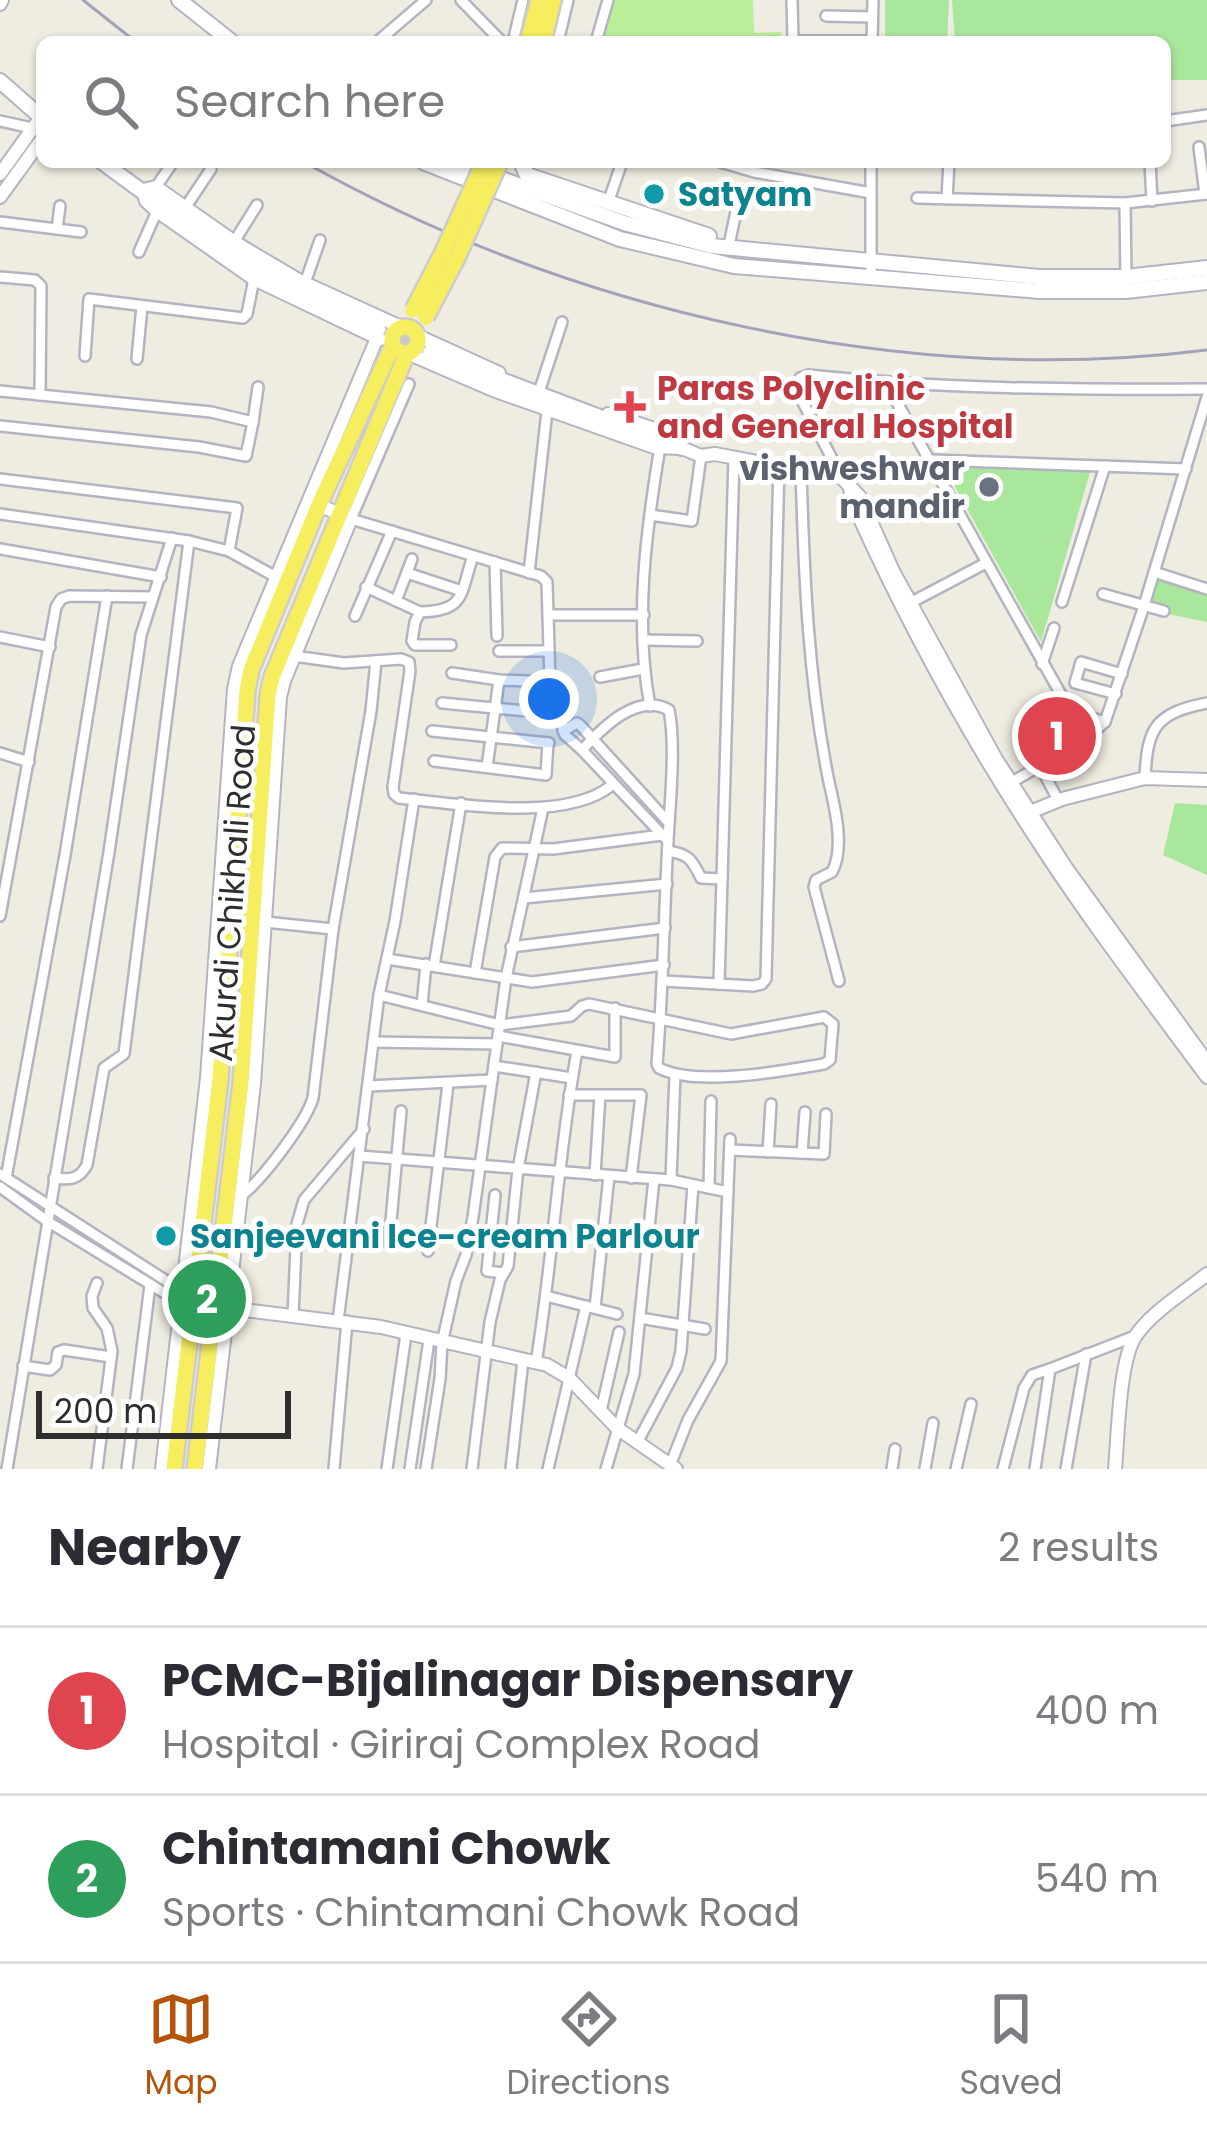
<!DOCTYPE html>
<html lang="en">
<head>
<meta charset="utf-8">
<style>
  body { margin:0; font-family:Poppins,sans-serif; background:#f7f7f7; color:#2b2b33 }
  .scale { position:absolute; left:36px; bottom:30px; width:255px; box-sizing:border-box; padding-left:12px; border:6px solid #2e2e2e; border-top:0; font-size:33px; line-height:42px; white-space:nowrap; color:#2e2e2e; -webkit-text-stroke:9px #fff; paint-order:stroke }
  .you { position:absolute; left:549px; top:699px; width:42px; height:42px; margin:-30px; border:9px solid #fff; border-radius:50%; background:#1a73e8; box-shadow:0 0 0 18px #1a73e833 }
  .badge { display:grid; place-items:center; width:78px; height:78px; border-radius:50%; background:#b45309; color:#fff; font-size:39px; font-weight:700 }
  .pin { position:absolute; translate:-50% -50%; border:6px solid #fff; box-shadow:0 3px 12px #0006 }
  .list { margin:0; padding:0; list-style:none }
  h2 { display:flex; justify-content:space-between; align-items:center; height:156px; margin:0; padding:0 48px; font-size:51px }
  h2 small { font-size:39px; font-weight:400; color:#7c7c81 }
  .list li { display:grid; grid-template-columns:78px 1fr auto; gap:36px; align-items:center; box-sizing:border-box; height:168px; padding:0 48px; border-top:3px solid #e1e1e2 }
  .list b { display:block; font-size:45px; white-space:nowrap }
  .list p { margin:0; font-size:39px; white-space:nowrap; color:#7c7c81 }
  .list em { font-size:39px; font-style:normal; color:#7c7c81 }
  .icon { flex:none; width:66px; height:66px; fill:none; stroke:currentColor; stroke-width:2; stroke-linecap:round; stroke-linejoin:round }
  .map { position:relative; flex:none; width:1207px; height:1469px; overflow:hidden }
  .search { position:absolute; background:#fff; box-shadow:0 3px 9px #0004; left:36px; right:36px; top:36px; height:132px; display:flex; align-items:center; gap:30px; box-sizing:border-box; padding:0 42px; border-radius:18px; color:#7c7c81; font-size:45px }
  .sheet { height:492px; background:#fff }
  nav { display:flex; justify-content:space-around; align-items:center; box-sizing:border-box; height:168px; border-top:3px solid #e1e1e2; background:#fff; font-size:33px; color:#7c7c81 }
  nav a { display:grid; justify-items:center; gap:6px }
  nav .on { color:#b45309 }
  .map>svg:first-child { display:block }
  .green { fill:#a8e79c }
  .pitch { fill:#baee98 }
  .lines { fill:none; stroke-linecap:round; stroke-linejoin:round }
  .secondary-tunnel { stroke:#c8c6bd; stroke-width:14; stroke-dasharray:14 7; stroke-linecap:butt }
  .minor-casing { stroke:#b4b4c1; stroke-width:14 }
  .tertiary-casing { stroke:#b4b4c1; stroke-width:16 }
  .secondary-casing { stroke:#b4b4c1; stroke-width:18 }
  .primary-casing { stroke:#cdcdcd; stroke-width:20 }
  .minor { stroke:#fff; stroke-width:9 }
  .tertiary { stroke:#fff; stroke-width:12 }
  .secondary { stroke:#fff; stroke-width:14 }
  .primary { stroke:#f6ee5f; stroke-width:15 }
  .rail { stroke:#a3a2b9; stroke-width:3 }
  .primary-bridge-casing { stroke:#cdcdcd; stroke-width:20; stroke-linecap:butt }
  .primary-bridge { stroke:#f6ee5f; stroke-width:15 }
  .culture-dot { fill:#0f9aa8; stroke:#fff; stroke-width:4.5 }
  .health-dot { fill:#e0444e; stroke:#fff; stroke-width:4.5 }
  .worship-dot { fill:#6b7280; stroke:#fff; stroke-width:4.5 }
  .labels { text-anchor:middle; dominant-baseline:central; stroke-width:10; stroke-linejoin:round; paint-order:stroke }
  .culture-label { font-size:33px; font-weight:bold; fill:#0d838f; stroke:#fff; text-anchor:start }
  .health-label { font-size:33px; font-weight:bold; fill:#be3a42; stroke:#fff; text-anchor:start }
  .worship-label { font-size:33px; font-weight:bold; fill:#5b616d; stroke:#fff; text-anchor:end }
  .street-label { font-size:33px; fill:#2e2e2e; stroke:#fff }
</style>
</head>
<body>
<div class="map">
<svg width="1207" height="1469" viewBox="0 0 1207 1469">
  <rect width="100%" height="100%" fill="#efece1"/>
  <g class="green">
    <path d="M885,0H949L947,42H885Z"/>
    <path d="M952,0H1207V80H1165V42H955Z"/>
    <path d="M944,467L1091,469L1041,642Z"/>
    <path d="M1154,572L1207,589V622L1143,609Z"/>
    <path d="M1175,803L1207,805V875L1163,855Z"/>
  </g>
  <path class="pitch" d="M607,0H753L754,33L781,32V42H613L599,38Z"/>
  <g class="lines">
    <path class="secondary-tunnel" d="M378,329L430,353"/>
    <g class="minor-casing">
      <g id="minor">
        <path d="M461,0L502,42"/>
        <path d="M792,0L793,42"/>
        <path d="M826,16L872,17"/>
        <path d="M793,41H872"/>
        <path d="M377,42L426,0"/>
        <path d="M513,42L523,0"/>
        <path d="M558,42L568,0"/>
        <path d="M596,42L608,0"/>
        <path d="M872,42L873,0"/>
        <path d="M0,121L32,128"/>
        <path d="M1165,121L1207,115"/>
        <path d="M1199,147L1205,194"/>
        <path d="M720,162L754,172L871,193"/>
        <path d="M1150,162L1152,201"/>
        <path d="M156,187L173,162"/>
        <path d="M917,198L1125,203L1207,194"/>
        <path d="M947,199L949,162"/>
        <path d="M608,203L622,162"/>
        <path d="M1125,203L1126,280"/>
        <path d="M185,208L211,169"/>
        <path d="M0,222L81,232"/>
        <path d="M57,229L60,206"/>
        <path d="M234,242L257,205"/>
        <path d="M729,245L738,202"/>
        <path d="M139,252L157,211"/>
        <path d="M0,277L35,280L41,286L40,395"/>
        <path d="M871,277V162"/>
        <path d="M305,283L320,240"/>
        <path d="M85,356L89,299L243,318L247,314L254,279"/>
        <path d="M137,359L142,306"/>
        <path d="M886,383L1086,739"/>
        <path d="M409,384L351,519L541,576L547,582L550,682L565,735L582,750L668,841"/>
        <path d="M540,389L562,322"/>
        <path d="M0,391L211,412L253,422L246,456L199,447L0,426"/>
        <path d="M253,422L258,387"/>
        <path d="M931,460L1186,469"/>
        <path d="M801,470C804,575 808,679 829,782C835,808 845,848 832,872L816,880L814,887L839,981"/>
        <path d="M842,478L796,389L800,378L809,375C942,389 1073,390 1207,389"/>
        <path d="M0,479L237,508L229,551"/>
        <path d="M0,514L189,541L229,551L276,577"/>
        <path d="M650,515L692,521L701,456"/>
        <path d="M0,549L161,577"/>
        <path d="M495,562L497,636"/>
        <path d="M1154,572L1207,589"/>
        <path d="M407,573L462,591"/>
        <path d="M529,573L547,411"/>
        <path d="M366,587L420,612"/>
        <path d="M1103,594L1164,611"/>
        <path d="M396,601L412,559"/>
        <path d="M1062,602L1105,466"/>
        <path d="M910,603L986,563"/>
        <path d="M549,615H644"/>
        <path d="M355,616L392,531"/>
        <path d="M0,637L50,647"/>
        <path d="M644,640L697,641"/>
        <path d="M451,645H415L412,641L415,622L420,612C466,611 460,594 473,556"/>
        <path d="M499,651H549"/>
        <path d="M294,656L344,663L401,659L409,662L410,671L393,787L394,794L399,798C456,804 567,823 612,785"/>
        <path d="M1042,664L1054,628"/>
        <path d="M452,673L499,680L550,682"/>
        <path d="M600,677L643,669"/>
        <path d="M1116,694L1075,683L1081,662L1122,674"/>
        <path d="M442,703L557,714"/>
        <path d="M650,706C634,622 646,531 660,447"/>
        <path d="M1079,714L1105,722"/>
        <path d="M432,731L549,743"/>
        <path d="M563,731L577,723L580,725L669,823"/>
        <path d="M0,753L29,762"/>
        <path d="M434,761L546,775L548,743"/>
        <path d="M1040,766L1058,800"/>
        <path d="M487,767L499,680"/>
        <path d="M1145,778C1147,727 1156,713 1207,703"/>
        <path d="M1007,785L1086,739L1105,722L1143,609L1207,397"/>
        <path d="M668,851C688,854 692,859 701,878L722,879"/>
        <path d="M524,898L667,884"/>
        <path d="M0,916L56,607L61,599L69,596L152,597"/>
        <path d="M265,922L333,929"/>
        <path d="M511,947L665,928"/>
        <path d="M387,959L532,982L664,965"/>
        <path d="M434,966L461,803"/>
        <path d="M475,973L495,857L502,848L553,849L662,835"/>
        <path d="M663,981L753,986L762,984L766,979L779,465"/>
        <path d="M719,984L734,457"/>
        <path d="M379,995L500,1025L571,1016L582,1006L589,1004L731,1034L824,1017L833,1024L830,1060L824,1064C783,1071 695,1087 659,1068L657,1064C663,989 664,915 668,840C670,804 676,744 669,710C637,692 602,728 582,750"/>
        <path d="M422,1005L426,964"/>
        <path d="M498,1036L615,1057V1008"/>
        <path d="M373,1042L497,1044"/>
        <path d="M494,1066L572,1078"/>
        <path d="M368,1086L492,1080"/>
        <path d="M569,1095H641L631,1178"/>
        <path d="M730,1150L824,1154L826,1114"/>
        <path d="M768,1152L771,1104"/>
        <path d="M802,1153L805,1112"/>
        <path d="M359,1156L671,1180L728,1192"/>
        <path d="M0,1174L182,1291"/>
        <path d="M595,1175L600,1095"/>
        <path d="M6,1178L65,855L107,596"/>
        <path d="M54,1178C69,1180 79,1180 87,1165L104,1068L124,1054L189,541"/>
        <path d="M671,1180L675,1074"/>
        <path d="M0,1187L47,1221L181,1303"/>
        <path d="M709,1188L711,1101"/>
        <path d="M242,1195C262,1180 306,1122 313,1098L333,929L371,711L376,661"/>
        <path d="M495,1195L487,1271L504,1273"/>
        <path d="M389,1243L401,1111"/>
        <path d="M428,1251L448,1084"/>
        <path d="M97,1283L92,1296L93,1308L107,1328L112,1351L97,1469"/>
        <path d="M546,1296L617,1314"/>
        <path d="M595,1308L609,1176"/>
        <path d="M293,1316L297,1224L304,1200L364,1129"/>
        <path d="M640,1318L705,1329"/>
        <path d="M338,1321L379,995L395,921L414,799"/>
        <path d="M536,1363C553,1259 558,1154 577,1051"/>
        <path d="M23,1366L50,1370L56,1365L58,1352L64,1350L111,1357"/>
        <path d="M601,1411L619,1332"/>
        <path d="M638,1441L677,1368L681,1351L693,1185"/>
        <path d="M671,1463L688,1420L721,1361L730,1139"/>
        <path d="M7,1469L109,852L141,635L172,538"/>
        <path d="M127,1469L150,1285"/>
        <path d="M334,1469L347,1321"/>
        <path d="M387,1469L406,1334"/>
        <path d="M410,1469L429,1340"/>
        <path d="M426,1469L440,1379L442,1343L456,1281L466,1255L473,1217L506,978L543,808"/>
        <path d="M472,1469L490,1322L500,1280L508,1266L518,1169L536,1072"/>
        <path d="M511,1469L523,1360"/>
        <path d="M548,1469L586,1306"/>
        <path d="M606,1469L634,1374L654,1179"/>
        <path d="M892,1469L895,1449"/>
        <path d="M925,1469L933,1423"/>
        <path d="M956,1469L971,1404"/>
        <path d="M1003,1469L1024,1388L1032,1375L1050,1369"/>
        <path d="M1035,1469L1050,1369L1135,1336"/>
        <path d="M1066,1469L1086,1354"/>
      </g>
    </g>
    <g class="tertiary-casing">
      <g id="tertiary">
        <path d="M0,4L2,0"/>
        <path d="M0,174L41,117"/>
        <path d="M0,197L42,139"/>
        <path d="M418,336L499,373"/>
        <path d="M380,339L254,279L157,211L146,201L143,190L156,187L236,243L300,281L401,327"/>
        <path d="M407,353L493,390L654,447L682,448L701,456L715,454L842,478L860,497L893,571L996,759L1067,869L1207,1062"/>
        <path d="M608,414L664,432L677,443"/>
        <path d="M850,488L852,501C905,620 969,737 1041,846C1093,926 1151,1001 1207,1077"/>
        <path d="M1028,813L1062,799L1145,778L1207,780"/>
        <path d="M190,1296L228,1308L381,1327L547,1365L569,1378L617,1428L676,1469"/>
        <path d="M162,1469L207,1078L234,689L239,666L377,338"/>
        <path d="M209,1469L254,1084L280,697L284,681L351,519L314,503"/>
        <path d="M1115,1469C1118,1437 1119,1362 1135,1337C1149,1314 1186,1291 1207,1274"/>
      </g>
    </g>
    <g class="secondary-casing">
      <g id="secondary">
        <path d="M179,0L232,42"/>
        <path d="M0,81L42,118"/>
        <path d="M102,162C186,225 281,286 378,329"/>
        <path d="M423,162L620,239L734,266L1040,291H1126L1207,282"/>
        <path d="M454,162L624,223L712,246L1039,277H1126L1207,268"/>
        <path d="M521,162L527,175L709,236"/>
        <path d="M430,353L682,448"/>
      </g>
    </g>
    <g class="primary-casing">
      <g id="primary">
        <path d="M528,42L539,0"/>
        <path d="M543,42L553,0"/>
        <circle cx="405" cy="340" r="13"/>
        <path d="M174,1469L220,1080L247,691L251,670L319,505L393,345"/>
        <path d="M195,1469L241,1082L268,695L272,677L407,353"/>
      </g>
    </g>
    <use href="#minor" class="minor"/>
    <use href="#tertiary" class="tertiary"/>
    <use href="#secondary" class="secondary"/>
    <use href="#primary" class="primary"/>
    <g class="rail">
      <path d="M83,0L136,42"/>
      <path d="M304,162C570,311 903,388 1207,350"/>
    </g>
    <g class="primary-bridge-casing">
      <g id="primary-bridge">
        <path d="M413,310L443,252L484,162"/>
        <path d="M426,317L457,258L500,162"/>
      </g>
    </g>
    <use href="#primary-bridge" class="primary-bridge"/>
  </g>
  <g class="culture-dot">
    <circle cx="654" cy="194" r="12"/>
    <circle cx="166" cy="1236" r="12"/>
  </g>
  <path class="health-dot" d="M624 389h12v12h12v12h-12v12h-12v-12h-12v-12h12z"/>
  <circle class="worship-dot" cx="989" cy="487" r="12"/>
  <g class="labels">
    <g class="culture-label">
      <text x="678" y="194">Satyam</text>
      <text x="190" y="1236">Sanjeevani Ice-cream Parlour</text>
    </g>
    <g class="health-label">
      <text x="657" y="388">Paras Polyclinic<tspan x="657" dy="38">and General Hospital</tspan></text>
    </g>
    <g class="worship-label">
      <text x="965" y="468">vishweshwar<tspan x="965" dy="38">mandir</tspan></text>
    </g>
    <g class="street-label">
      <text transform="translate(232 893) rotate(-86)">Akurdi Chikhali Road</text>
    </g>
  </g>
</svg>
<div class="scale">200 m</div>
<div class="you"></div>
<div class="pin badge" style="left:1057px;top:736px;background:#e0444e">1</div>
<div class="pin badge" style="left:207px;top:1299px;background:#2e9e5b">2</div>
<div class="search"><svg class="icon" aria-label="search" viewBox="0 0 24 24"><circle cx="10" cy="10" r="6"/><path d="M15 15l6 6"/></svg>Search here</div>
</div>
<section class="sheet">
<h2>Nearby<small>2 results</small></h2>
<ul class="list">
<li><span class="badge" style="background:#e0444e">1</span><div><b>PCMC-Bijalinagar Dispensary</b><p>Hospital · Giriraj Complex Road</p></div><em>400 m</em></li>
<li><span class="badge" style="background:#2e9e5b">2</span><div><b>Chintamani Chowk</b><p>Sports · Chintamani Chowk Road</p></div><em>540 m</em></li>
</ul>
</section>
<nav>
<a class="on"><svg class="icon" aria-label="map" viewBox="0 0 24 24"><path d="M3 6l6-2 6 2 6-2v14l-6 2-6-2-6 2zM9 4v14M15 6v14"/></svg>Map</a>
<a><svg class="icon" aria-label="directions" viewBox="0 0 24 24"><path d="M12 3l9 9-9 9-9-9zM9 14v-3h6M13 9l2 2-2 2"/></svg>Directions</a>
<a><svg class="icon" aria-label="saved" viewBox="0 0 24 24"><path d="M7 4h10v16l-5-4-5 4z"/></svg>Saved</a>
</nav>
</body>
</html>
